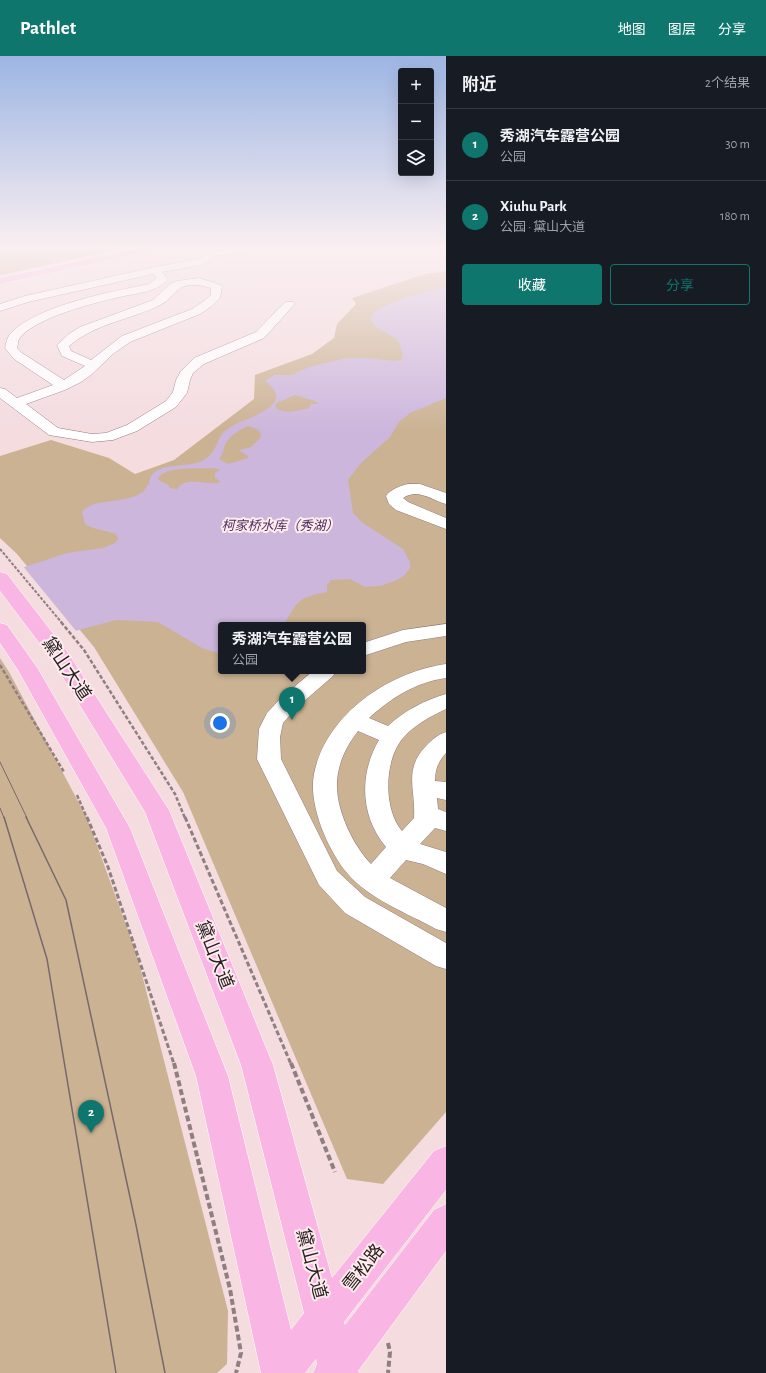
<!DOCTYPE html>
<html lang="zh">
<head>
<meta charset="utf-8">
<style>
  body { margin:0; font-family:"Alegreya Sans","Noto Sans SC",sans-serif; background:#242831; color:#f1f3f6 }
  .controls { position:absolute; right:12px; top:12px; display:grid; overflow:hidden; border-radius:4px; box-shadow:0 4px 16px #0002 }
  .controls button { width:36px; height:36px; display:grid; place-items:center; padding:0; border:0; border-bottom:1px solid #363941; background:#171b24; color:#f1f3f6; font:20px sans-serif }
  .you { position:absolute; left:220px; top:667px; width:14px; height:14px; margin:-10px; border:3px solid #fff; border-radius:50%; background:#1a73e8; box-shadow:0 0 0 6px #1a73e833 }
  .badge { display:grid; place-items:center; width:26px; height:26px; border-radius:50%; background:#0f766e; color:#fff; font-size:13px; font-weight:700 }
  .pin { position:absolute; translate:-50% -33px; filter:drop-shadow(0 1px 2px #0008) }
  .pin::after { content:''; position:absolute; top:21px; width:14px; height:12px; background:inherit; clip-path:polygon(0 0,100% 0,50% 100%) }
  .popup { position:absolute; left:218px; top:566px; width:148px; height:52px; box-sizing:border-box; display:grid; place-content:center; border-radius:4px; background:#171b24; filter:drop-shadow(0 1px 3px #0005); font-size:13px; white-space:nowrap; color:#9ea1a6 }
  .popup b { font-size:15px; color:#f1f3f6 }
  .popup::after { content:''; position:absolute; left:50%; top:100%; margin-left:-8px; border:8px solid transparent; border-top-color:#171b24 }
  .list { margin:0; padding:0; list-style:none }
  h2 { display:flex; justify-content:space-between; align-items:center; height:52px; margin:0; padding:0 16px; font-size:17px }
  h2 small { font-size:13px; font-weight:400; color:#9ea1a6 }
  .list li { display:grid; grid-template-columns:26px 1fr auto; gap:12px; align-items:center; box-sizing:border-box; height:72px; padding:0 16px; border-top:1px solid #363941 }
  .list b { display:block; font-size:15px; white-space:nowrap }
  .list p { margin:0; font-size:13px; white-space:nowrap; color:#9ea1a6 }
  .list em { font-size:13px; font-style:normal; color:#9ea1a6 }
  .actions { display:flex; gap:8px; padding:12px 16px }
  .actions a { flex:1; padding:9px 0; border:1px solid #0f766e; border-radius:4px; text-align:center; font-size:14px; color:#0f766e }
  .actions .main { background:#0f766e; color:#fff }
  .icon { flex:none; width:22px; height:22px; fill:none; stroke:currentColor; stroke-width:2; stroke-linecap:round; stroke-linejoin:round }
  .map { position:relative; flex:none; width:446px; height:1317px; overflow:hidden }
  header { display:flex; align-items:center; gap:24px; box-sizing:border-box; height:56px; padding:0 20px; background:#0f766e; color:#fff }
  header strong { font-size:19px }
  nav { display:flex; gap:22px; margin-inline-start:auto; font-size:14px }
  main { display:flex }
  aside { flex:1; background:#171b24 }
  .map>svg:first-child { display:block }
  .green { fill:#cbb293; fill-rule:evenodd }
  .water { fill:#ccb6dc; fill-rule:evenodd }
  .pier { fill:#f4dcdf }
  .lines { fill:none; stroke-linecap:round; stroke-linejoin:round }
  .minor-casing { stroke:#907b7d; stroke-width:1 }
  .major-casing { stroke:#fff; stroke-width:1 }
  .path-far3 { stroke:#8f7f81; stroke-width:2; stroke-dasharray:3 1.5; stroke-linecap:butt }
  .path-far2 { stroke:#8f7f81; stroke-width:2.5; stroke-dasharray:4 2; stroke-linecap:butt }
  .path-far1 { stroke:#8f7f81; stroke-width:3; stroke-dasharray:5 2.5; stroke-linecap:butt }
  .path { stroke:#8f7f81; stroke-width:4; stroke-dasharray:6 3; stroke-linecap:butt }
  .minor { fill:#fff; fill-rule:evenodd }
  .major { fill:#f9b5e3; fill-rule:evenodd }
  .tram-far1 { stroke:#77696b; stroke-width:1 }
  .tram { stroke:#77696b; stroke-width:1.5 }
  .labels { text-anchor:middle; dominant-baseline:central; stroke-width:4; stroke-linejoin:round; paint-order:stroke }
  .far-water-label { font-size:13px; font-style:italic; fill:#4c2f60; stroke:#feebed }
  .near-street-label { font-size:18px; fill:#282021; stroke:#feebed }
</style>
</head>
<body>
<header>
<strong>Pathlet</strong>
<nav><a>地图</a><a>图层</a><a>分享</a></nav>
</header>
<main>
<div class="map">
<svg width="446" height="1317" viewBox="0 0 446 1317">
  <rect width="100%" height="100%" fill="#f4dcdf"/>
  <g class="green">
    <path d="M0,191H130L0,219Z"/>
    <path d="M446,215V1056L383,1128L347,1123L183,736L94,591L17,498L0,482V400L51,384L109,402L135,418L174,404L254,343L255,319L312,298L334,282L337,268L356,248L352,242L425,218ZM221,569H363V615H221Z"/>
    <path d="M0,602L9,616L87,762L137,899L228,1255L227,1308L217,1317H0Z"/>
  </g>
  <path class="water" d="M446,231V342L410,357L399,366L390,381L360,408L348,424L353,457L363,467L403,493L410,506V512L405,519L395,525L380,530L365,531L350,523L331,524L327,529V536C299,541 297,545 284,569H221V598L202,592L158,566L116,564L0,595V519L67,497L103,492L115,487L118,483L116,478C105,474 94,474 85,468L82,456C94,441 123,449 141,437C144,435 146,431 149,428C150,404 187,413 202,405C219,396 215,383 226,374C239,362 301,352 265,325L274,319H292L309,311L347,302H368L394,305L401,304L403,299C401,294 400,288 397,284C390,277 377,275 372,266C363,249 436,234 446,231ZM295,339L315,345L319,348H311L309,352C299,355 286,358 277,353L275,349L277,347ZM248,370C254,372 261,373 261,381L251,391L240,394V395L248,400V402L228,408L219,403C223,399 223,394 225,389C229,380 239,374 248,370ZM215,412L220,414L215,417V422L220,425L218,427C205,429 185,420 177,433L170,432L168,429L159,424L158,422C167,409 201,413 215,412Z"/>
  <path class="pier" d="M22,509L77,576L0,597V517Z"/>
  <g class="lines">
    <g class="minor-casing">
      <g id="minor">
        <path d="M235,191H256L251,194L216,200L202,209L162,216L168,223C158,236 136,237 120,241C97,246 33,262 19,283C18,285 18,289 17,292L22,297L64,324L85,310L62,300L57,289L69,278L80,271L153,244L170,228L177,225L199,222L221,229L222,231L220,242L212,250L200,258L130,286L113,298L91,319L81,326L65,334L26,348L58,372L92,378L106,377L127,369L166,345L173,336L176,324L181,315L194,302L256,276L285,246H293L295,248L293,250L264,282L204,308L193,317L190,324L187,337L176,351L137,375L113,384L92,386L49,379L0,342V332L5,333L17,342L53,329L14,303L5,292C6,287 7,282 10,278C37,249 111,236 149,228L157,222L153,218L28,246L0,255V248L25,240L155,211L199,203L209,196ZM199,229L211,232V239L204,245L192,253L122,280L91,304L71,295L69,290C96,267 130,264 160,249C178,240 174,227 199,229Z"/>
        <path d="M408,428H420L446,437V448C431,444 418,432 403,442L408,446L446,462V473L396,454L389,448L386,440C391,433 400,430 408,428Z"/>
        <path d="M446,568V580L406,586L363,600V587L403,574Z"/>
        <path d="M446,608V622C416,626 391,642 369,662L388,670C404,655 425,644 446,638V653C431,660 414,669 403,682C384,704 383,753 402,775L414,762C416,734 403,714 426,690C432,684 437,679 446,676V697C438,706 435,713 435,725L446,726V744L437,742L438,753L446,756V775L435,772L420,788L446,796V818L423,808L406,804L390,822L446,852V876L436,873C407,857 369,843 347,817C328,794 308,749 314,718C326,658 389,616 446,608ZM358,675L379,684C359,718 360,760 386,791L371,808C351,787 332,746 338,717C341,701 348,688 358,675Z"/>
        <path d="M313,615H336L333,620L295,653L283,667L280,681L281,703L337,815L365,841L446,887V913L436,910L345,857L319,829L257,703L259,673L267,657L280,643Z"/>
      </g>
    </g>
    <g class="major-casing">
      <g id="major">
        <path d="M143,191H161L156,194L0,228V222Z"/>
        <path d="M0,516L7,518L68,597L169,754L273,1009L332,1222L434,1095L446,1090V1134L344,1266L345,1269L434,1154L446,1148V1195L358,1315L359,1317H313L317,1308L316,1303L305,1317H261L196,1020L106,772L18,614L0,587V567L7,569L38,613L130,772L228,1020L291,1274L304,1257L241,1009L145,756L53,605L0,535Z"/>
      </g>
    </g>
    <path class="path-far3" d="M0,493L62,567"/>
    <g class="path-far2">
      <path d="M61,566L84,594L175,738L185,762"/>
      <path d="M0,609L64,716"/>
      <path d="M77,739L87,762"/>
    </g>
    <g class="path-far1">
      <path d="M87,761L108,811L174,1008"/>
      <path d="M185,761L291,1008"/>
    </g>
    <g class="path">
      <path d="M174,1007L230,1233L241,1297L236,1317"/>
      <path d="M291,1007L335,1116"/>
      <path d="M388,1287L390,1296L388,1317"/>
    </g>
    <use href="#minor" class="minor"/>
    <use href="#major" class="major"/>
    <g class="tram-far1">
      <path d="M0,706L27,762"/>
      <path d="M0,752L4,762"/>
    </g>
    <g class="tram">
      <path d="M4,761L47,903L116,1317"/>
      <path d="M26,761L66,844L136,1169L165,1317"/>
    </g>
  </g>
  <linearGradient id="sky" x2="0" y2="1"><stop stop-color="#9db5e3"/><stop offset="0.51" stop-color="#faeff1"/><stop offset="1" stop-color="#faeff1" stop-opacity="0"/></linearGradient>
  <rect width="446" height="375" fill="url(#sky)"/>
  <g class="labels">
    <g class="far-water-label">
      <text x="280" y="470">柯家桥水库（秀湖）</text>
    </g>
    <g class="near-street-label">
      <text transform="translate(66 613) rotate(56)">黛山大道</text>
      <text transform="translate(214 899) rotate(68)">黛山大道</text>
      <text transform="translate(311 1208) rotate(75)">黛山大道</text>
      <text transform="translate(364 1212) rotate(-52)">雪松路</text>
    </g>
  </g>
</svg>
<div class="controls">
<button>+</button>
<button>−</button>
<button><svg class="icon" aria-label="layers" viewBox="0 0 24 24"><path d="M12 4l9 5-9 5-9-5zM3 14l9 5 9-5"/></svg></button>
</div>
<div class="you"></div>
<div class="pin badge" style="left:292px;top:664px">1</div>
<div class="popup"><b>秀湖汽车露营公园</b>公园</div>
<div class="pin badge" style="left:91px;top:1077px">2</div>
</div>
<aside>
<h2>附近<small>2个结果</small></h2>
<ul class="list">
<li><span class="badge">1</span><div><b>秀湖汽车露营公园</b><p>公园</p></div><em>30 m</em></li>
<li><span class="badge">2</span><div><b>Xiuhu Park</b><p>公园 · 黛山大道</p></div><em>180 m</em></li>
</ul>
<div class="actions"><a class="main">收藏</a><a>分享</a></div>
</aside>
</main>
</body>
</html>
